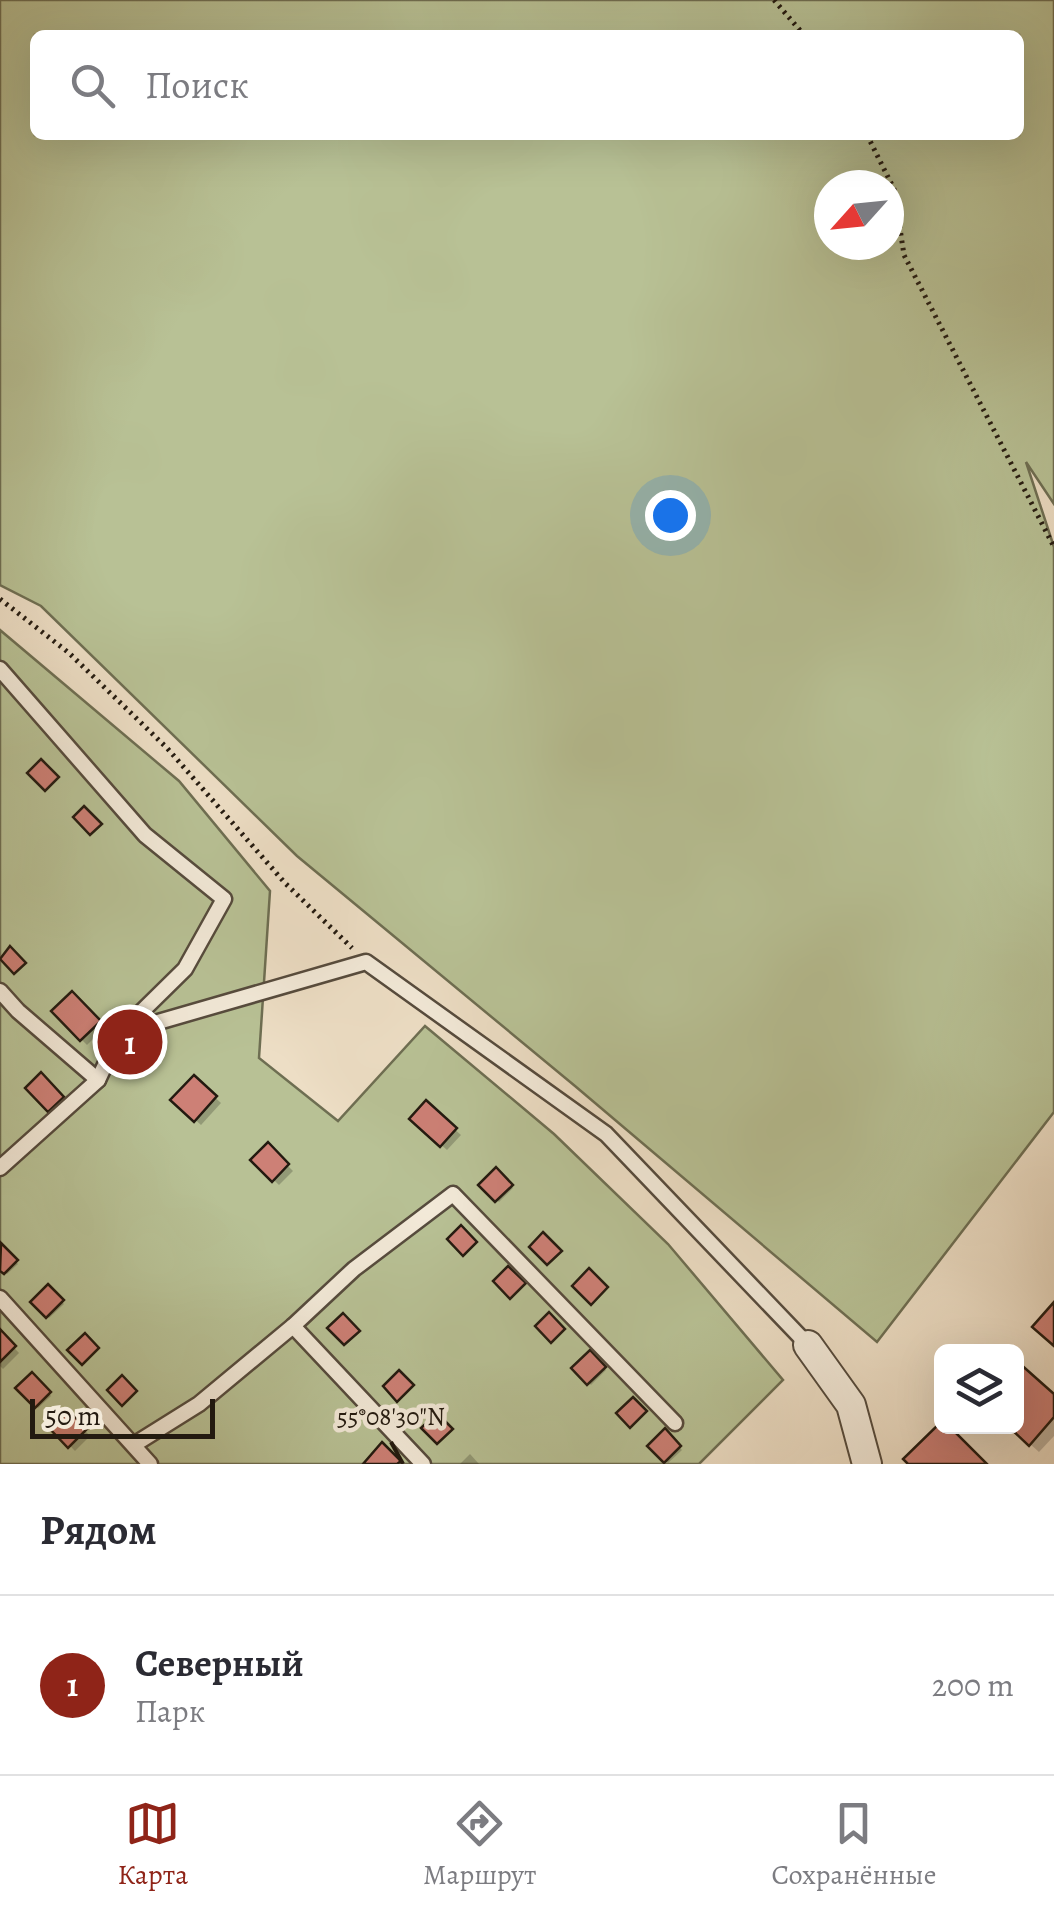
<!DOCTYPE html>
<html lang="ru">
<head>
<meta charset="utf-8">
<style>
  body { margin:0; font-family:Alegreya,serif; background:#f2f2f3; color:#2b2b33 }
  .controls { position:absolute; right:30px; bottom:30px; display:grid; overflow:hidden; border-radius:15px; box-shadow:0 10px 40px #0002 }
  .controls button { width:90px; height:90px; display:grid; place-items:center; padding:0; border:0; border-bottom:2px solid #e1e1e2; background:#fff; color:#2b2b33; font:50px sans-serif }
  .compass { position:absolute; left:814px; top:170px; width:90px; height:90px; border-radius:50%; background:#fff; box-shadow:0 10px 40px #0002; rotate:243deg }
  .scale { position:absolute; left:30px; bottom:25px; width:185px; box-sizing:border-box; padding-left:10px; border:5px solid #231a10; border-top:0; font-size:28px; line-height:35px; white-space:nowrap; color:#231a10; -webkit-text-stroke:8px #f3ead9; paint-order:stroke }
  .you { position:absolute; left:670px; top:515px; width:35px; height:35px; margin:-25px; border:8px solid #fff; border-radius:50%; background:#1a73e8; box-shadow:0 0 0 15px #1a73e833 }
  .badge { display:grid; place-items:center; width:65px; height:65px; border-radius:50%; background:#8f2418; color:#fff; font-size:32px; font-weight:700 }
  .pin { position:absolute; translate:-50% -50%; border:5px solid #fff; box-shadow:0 2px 10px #0006 }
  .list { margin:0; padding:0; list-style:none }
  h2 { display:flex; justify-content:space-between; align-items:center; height:130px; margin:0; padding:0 40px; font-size:42px }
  h2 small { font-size:32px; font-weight:400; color:#7c7c81 }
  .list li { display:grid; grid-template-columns:65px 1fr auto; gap:30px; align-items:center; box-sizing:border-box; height:180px; padding:0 40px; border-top:2px solid #e1e1e2 }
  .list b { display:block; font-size:38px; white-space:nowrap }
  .list p { margin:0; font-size:32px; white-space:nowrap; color:#7c7c81 }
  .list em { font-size:32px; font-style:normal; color:#7c7c81 }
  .icon { flex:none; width:55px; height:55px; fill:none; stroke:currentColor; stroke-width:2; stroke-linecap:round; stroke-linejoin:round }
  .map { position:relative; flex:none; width:1054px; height:1464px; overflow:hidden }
  .search { position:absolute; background:#fff; box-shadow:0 10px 40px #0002; left:30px; right:30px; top:30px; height:110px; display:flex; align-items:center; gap:25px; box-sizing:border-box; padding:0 35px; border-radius:15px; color:#7c7c81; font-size:38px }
  .sheet { height:310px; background:#fff }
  nav { display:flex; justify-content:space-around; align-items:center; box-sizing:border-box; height:140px; border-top:2px solid #e1e1e2; background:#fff; font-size:28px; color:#7c7c81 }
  nav a { display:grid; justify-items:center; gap:5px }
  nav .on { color:#8f2418 }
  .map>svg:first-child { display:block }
  .green { fill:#b8c195; stroke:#6e6e52; stroke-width:2.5; fill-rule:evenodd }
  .shadow { fill:#0003 }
  .building { fill:#cd8076; stroke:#231a10; stroke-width:2.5 }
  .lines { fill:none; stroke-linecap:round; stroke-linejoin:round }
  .lane-casing { stroke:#564b3d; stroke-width:19 }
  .street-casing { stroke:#564b3d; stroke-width:32 }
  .path { stroke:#231a10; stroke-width:5; stroke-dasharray:2.5 5; stroke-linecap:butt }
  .lane { stroke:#f3ead9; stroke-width:14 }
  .street { stroke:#f3ead9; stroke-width:28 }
  .ticks { fill:none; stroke:#231a10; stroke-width:4 }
  .ticks-label { font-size:25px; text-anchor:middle; fill:#231a10; stroke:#f3ead9; stroke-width:9; stroke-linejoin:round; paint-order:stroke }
</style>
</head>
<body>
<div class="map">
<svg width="1054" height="1464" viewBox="0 0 1054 1464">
  <rect width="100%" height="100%" fill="#eddec5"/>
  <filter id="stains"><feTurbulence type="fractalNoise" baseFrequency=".002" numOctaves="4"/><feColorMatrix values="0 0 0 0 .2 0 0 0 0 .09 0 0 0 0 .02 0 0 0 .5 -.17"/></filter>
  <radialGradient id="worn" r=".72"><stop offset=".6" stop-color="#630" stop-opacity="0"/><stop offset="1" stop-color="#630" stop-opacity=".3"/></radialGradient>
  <g class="green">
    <path d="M0,0H1054V504L1026,462L1054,547V1112L877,1342L575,1086L297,856L41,606L0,585ZM35,35H1019V135H35ZM829,185H889V245H829Z"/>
    <path d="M0,630L179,781L270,891L259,1058L338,1121L425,1026L554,1134L668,1244L783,1380L699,1464H0Z"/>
  </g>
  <g class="shadow">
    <path d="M72,994L104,1028L87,1045L54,1012Z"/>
    <path d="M41,1076L68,1104L55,1116L28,1088Z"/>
    <path d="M194,1078L221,1103L201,1125L174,1100Z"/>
    <path d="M426,1104L461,1135L447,1150L412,1119Z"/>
    <path d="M268,1146L293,1171L279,1185L253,1160Z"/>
    <path d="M496,1171L513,1188L499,1202L481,1185Z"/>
    <path d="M1,1246L18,1264L7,1274L0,1267Z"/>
    <path d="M48,1287L64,1304L49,1318L33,1302Z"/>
    <path d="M0,1333L19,1353L3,1369L0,1366Z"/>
    <path d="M590,1354L606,1370L591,1385L575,1368Z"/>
    <path d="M1018,1365L1054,1397V1436L1039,1452L1010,1426H1016Z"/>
    <path d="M32,1375L51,1396L38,1408L18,1388Z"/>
    <path d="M69,1414L90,1436L75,1451L54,1429Z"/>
    <path d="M665,1432L682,1450L668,1463L651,1446Z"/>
    <path d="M470,1454L479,1464H460Z"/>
  </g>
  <g class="building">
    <path d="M41,759L59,777L45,791L27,773Z"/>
    <path d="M84,806L102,824L90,835L73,817Z"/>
    <path d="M10,946L26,963L14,974L0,959Z"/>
    <path d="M72,991L101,1021L80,1041L51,1011Z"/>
    <path d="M41,1072L64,1097L48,1112L25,1088Z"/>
    <path d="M194,1075L217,1096L194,1122L170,1100Z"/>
    <path d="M426,1100L457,1128L440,1147L409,1119Z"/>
    <path d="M268,1142L289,1164L272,1182L250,1160Z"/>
    <path d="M496,1167L513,1185L495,1202L478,1185Z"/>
    <path d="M461,1225L477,1242L463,1256L447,1239Z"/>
    <path d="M543,1232L562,1251L547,1265L529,1247Z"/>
    <path d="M1,1243L18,1260L4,1274L0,1271Z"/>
    <path d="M508,1266L526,1283L510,1299L493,1281Z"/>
    <path d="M589,1268L608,1287L591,1305L572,1286Z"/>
    <path d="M48,1284L64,1300L46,1318L30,1302Z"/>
    <path d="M1054,1302V1346L1032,1327Z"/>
    <path d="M549,1312L565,1329L551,1343L535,1326Z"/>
    <path d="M343,1313L360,1331L344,1345L327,1328Z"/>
    <path d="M0,1329L16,1346L0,1362Z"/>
    <path d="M85,1333L99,1348L82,1365L67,1350Z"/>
    <path d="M590,1350L606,1367L587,1385L571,1368Z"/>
    <path d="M1018,1362L1054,1394V1417L1029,1446L1008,1426H1016Z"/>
    <path d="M399,1370L414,1385L397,1402L383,1386Z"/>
    <path d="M32,1372L51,1392L35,1408L15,1388Z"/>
    <path d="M122,1375L137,1391L122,1406L107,1390Z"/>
    <path d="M633,1397L647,1411L630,1428L616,1413Z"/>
    <path d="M69,1411L87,1429L68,1448L50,1429Z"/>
    <path d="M437,1413L453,1429L437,1444L421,1428Z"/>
    <path d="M942,1421V1426H949L987,1464H908L903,1459Z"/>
    <path d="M665,1428L681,1446L664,1463L647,1446Z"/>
    <path d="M382,1442L401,1461L397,1464H363Z"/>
  </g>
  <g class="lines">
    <g class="lane-casing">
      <g id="lane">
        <path d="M0,669L145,835L224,899L185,969L124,1029"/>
        <path d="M0,991L18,1011L98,1080"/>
        <path d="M0,1168L98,1080L120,1033L366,962L606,1134L808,1345"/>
        <path d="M0,1298L150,1464"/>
        <path d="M293,1326L423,1464"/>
        <path d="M135,1444L199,1404L293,1326L354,1269L453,1194L675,1423"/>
      </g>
    </g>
    <g class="street-casing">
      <path id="street" d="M808,1345L851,1405L867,1464"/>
    </g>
    <g class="path">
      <path d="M774,0L804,35"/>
      <path d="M867,135L894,189L904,255L1054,547"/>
      <path d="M0,599L69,653L167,748L285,883L352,948"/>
    </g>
    <use href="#lane" class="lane"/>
    <use href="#street" class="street"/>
  </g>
  <path class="ticks" d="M391,1442L403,1464"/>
  <g class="ticks-label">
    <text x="391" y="1425">55°08'30"N</text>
  </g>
  <rect width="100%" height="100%" filter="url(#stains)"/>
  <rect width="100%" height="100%" fill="url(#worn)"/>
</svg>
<div class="controls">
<button><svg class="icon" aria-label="layers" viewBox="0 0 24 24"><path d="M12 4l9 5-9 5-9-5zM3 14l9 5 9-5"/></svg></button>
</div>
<svg class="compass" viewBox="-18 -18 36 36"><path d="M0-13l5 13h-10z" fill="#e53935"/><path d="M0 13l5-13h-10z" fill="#7c7c81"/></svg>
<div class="scale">50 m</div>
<div class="you"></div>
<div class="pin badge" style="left:130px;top:1042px">1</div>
<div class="search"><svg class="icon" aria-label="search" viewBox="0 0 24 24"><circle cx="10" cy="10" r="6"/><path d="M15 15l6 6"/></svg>Поиск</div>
</div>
<section class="sheet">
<h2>Рядом<small></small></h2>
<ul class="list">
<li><span class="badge">1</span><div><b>Северный</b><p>Парк</p></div><em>200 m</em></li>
</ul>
</section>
<nav>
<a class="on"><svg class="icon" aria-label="map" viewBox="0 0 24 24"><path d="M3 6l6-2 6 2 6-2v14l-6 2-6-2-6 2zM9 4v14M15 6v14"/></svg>Карта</a>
<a><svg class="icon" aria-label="directions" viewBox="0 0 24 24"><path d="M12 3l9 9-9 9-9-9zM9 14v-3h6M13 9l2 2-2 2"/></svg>Маршрут</a>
<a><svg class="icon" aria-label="saved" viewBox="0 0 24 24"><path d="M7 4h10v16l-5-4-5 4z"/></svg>Сохранённые</a>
</nav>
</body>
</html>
